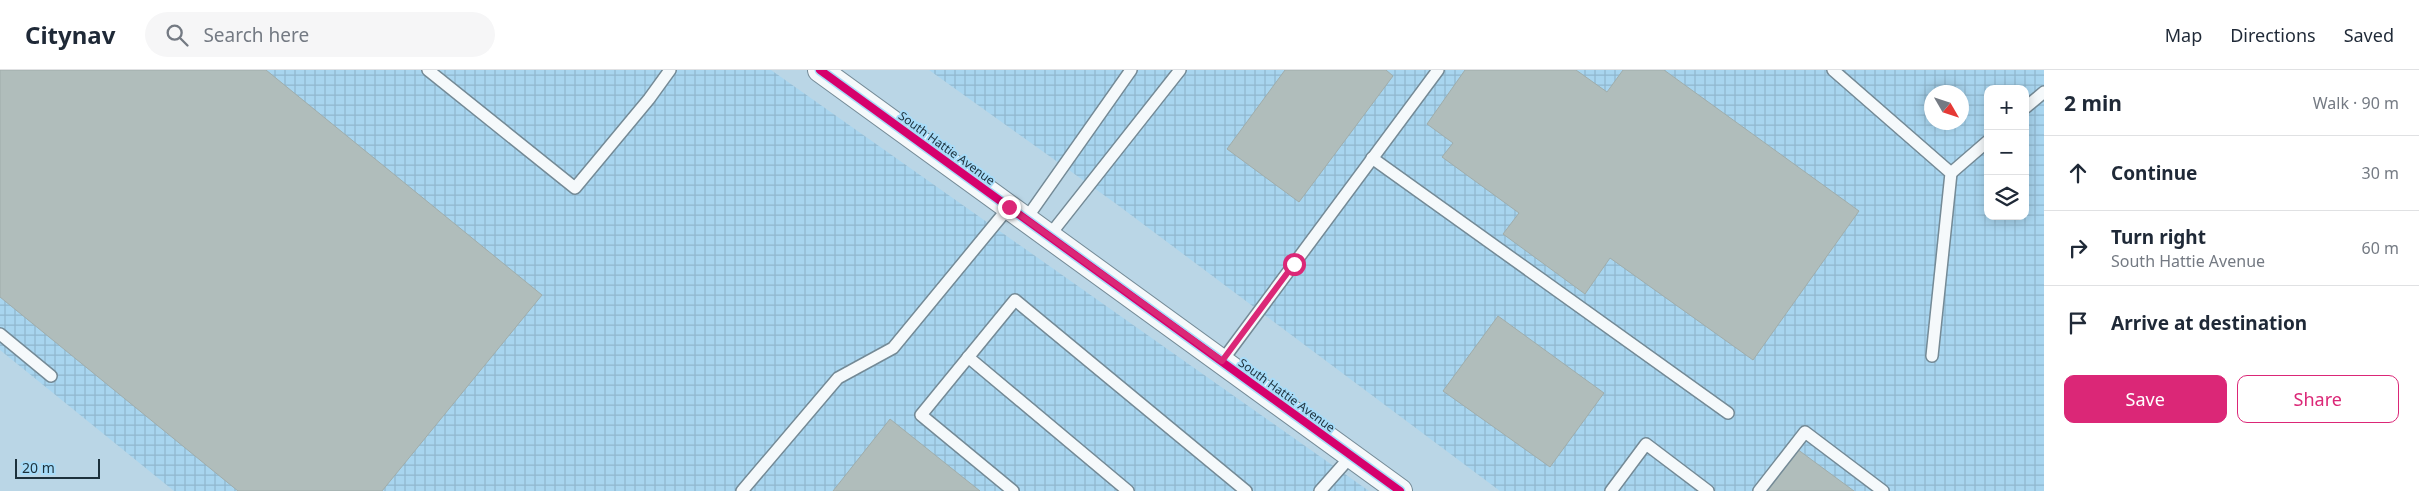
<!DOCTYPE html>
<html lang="en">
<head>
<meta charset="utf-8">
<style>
  body { margin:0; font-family:"Noto Sans",sans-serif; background:#f6f6f7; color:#1f2937 }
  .controls { position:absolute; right:15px; top:15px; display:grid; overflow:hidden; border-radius:10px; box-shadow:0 2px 12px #0003 }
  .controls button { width:45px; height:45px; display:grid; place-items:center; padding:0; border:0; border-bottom:1px solid #e0e1e3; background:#fff; color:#1f2937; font:25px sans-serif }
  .compass { position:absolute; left:1924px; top:15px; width:45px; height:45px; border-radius:50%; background:#fff; box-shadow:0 2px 12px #0003; rotate:129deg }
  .scale { position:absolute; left:15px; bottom:12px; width:85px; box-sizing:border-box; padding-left:5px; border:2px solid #1c313c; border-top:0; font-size:14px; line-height:18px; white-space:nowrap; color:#1c313c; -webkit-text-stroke:4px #a7dcf9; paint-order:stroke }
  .stop { position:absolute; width:15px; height:15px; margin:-11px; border:4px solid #db2777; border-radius:50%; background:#fff }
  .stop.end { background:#db2777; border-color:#fff; box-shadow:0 1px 5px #0008 }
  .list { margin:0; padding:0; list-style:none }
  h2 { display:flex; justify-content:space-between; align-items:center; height:65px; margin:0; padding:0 20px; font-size:21px }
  h2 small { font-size:16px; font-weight:400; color:#747a83 }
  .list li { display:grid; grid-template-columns:32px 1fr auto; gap:15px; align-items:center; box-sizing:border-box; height:75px; padding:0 20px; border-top:1px solid #e0e1e3 }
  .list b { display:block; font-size:19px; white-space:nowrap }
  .list p { margin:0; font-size:16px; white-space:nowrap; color:#747a83 }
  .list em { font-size:16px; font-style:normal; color:#747a83 }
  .actions { display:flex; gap:10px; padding:15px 20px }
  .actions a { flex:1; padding:11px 0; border:1px solid #db2777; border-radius:10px; text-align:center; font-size:18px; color:#db2777 }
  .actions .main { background:#db2777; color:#fff }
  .icon { flex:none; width:28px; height:28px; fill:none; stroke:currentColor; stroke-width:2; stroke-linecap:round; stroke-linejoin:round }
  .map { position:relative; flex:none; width:2044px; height:421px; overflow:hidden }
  header { display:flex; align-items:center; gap:30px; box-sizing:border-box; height:70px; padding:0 25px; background:#fff; border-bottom:1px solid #e0e1e3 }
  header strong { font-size:24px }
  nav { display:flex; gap:28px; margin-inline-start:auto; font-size:18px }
  .search { width:350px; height:45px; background:#f6f6f7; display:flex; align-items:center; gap:12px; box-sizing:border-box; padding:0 18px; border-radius:28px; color:#747a83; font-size:19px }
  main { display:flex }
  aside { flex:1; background:#fff }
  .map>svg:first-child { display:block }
  .industrial { fill:url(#industrial-grid); fill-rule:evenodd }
  .building { fill:#b0bdbb; stroke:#a0adab }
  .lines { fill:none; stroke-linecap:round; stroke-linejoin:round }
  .service-casing { stroke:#748a96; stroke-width:14 }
  .minor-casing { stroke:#748a96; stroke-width:26 }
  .service { stroke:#f5f9fb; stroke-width:11 }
  .minor { stroke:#f5f9fb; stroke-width:24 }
  .cycleway-casing { stroke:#a7dcf9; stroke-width:11 }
  .cycleway { stroke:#d6006c; stroke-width:8 }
  .route { stroke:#db2777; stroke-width:6 }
  .labels { text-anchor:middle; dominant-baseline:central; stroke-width:4; stroke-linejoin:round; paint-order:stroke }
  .street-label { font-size:12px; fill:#1c313c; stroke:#a7dcf9 }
</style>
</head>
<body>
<header>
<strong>Citynav</strong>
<div class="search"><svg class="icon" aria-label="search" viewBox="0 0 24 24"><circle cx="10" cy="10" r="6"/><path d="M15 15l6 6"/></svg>Search here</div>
<nav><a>Map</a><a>Directions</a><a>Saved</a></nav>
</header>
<main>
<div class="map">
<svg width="2044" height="421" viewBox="0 0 2044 421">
  <defs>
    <pattern id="industrial-grid" width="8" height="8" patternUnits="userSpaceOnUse" patternTransform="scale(1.25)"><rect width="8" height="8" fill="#a8d5ef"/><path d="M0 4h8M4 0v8" fill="none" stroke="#90b7ce"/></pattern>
  </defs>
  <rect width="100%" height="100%" fill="#bad6e6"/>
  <g class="industrial">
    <path d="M0,0H771L1369,421H174L0,280Z"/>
    <path d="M929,0H2044V421H1500L1115,133ZM1988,19H2025V146H1988ZM1932,22H1962V52H1932Z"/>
  </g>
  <g class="building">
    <path d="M0,0H266L542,225L382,421H238L0,227Z"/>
    <path d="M1285,0H1386L1393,6L1299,132L1227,79Z"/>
    <path d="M1465,0H1576L1607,22L1623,0H1664L1859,141L1753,290L1610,188L1585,224L1503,164L1519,143L1442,87L1453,73L1427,54Z"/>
    <path d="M1498,246L1604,323L1550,397L1443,321Z"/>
    <path d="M890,349L980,421H833Z"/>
    <path d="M1797,379L1854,421H1766Z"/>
  </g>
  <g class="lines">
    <g class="service-casing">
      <g id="service">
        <path d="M428,0L575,118L649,29L670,0"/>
        <path d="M1833,0L1951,103L1932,286"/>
        <path d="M2025,38L2044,22"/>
        <path d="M1372,88L1728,343"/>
        <path d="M1951,103L1988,71"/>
        <path d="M1026,149L1131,0"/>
        <path d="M1049,166L1180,0"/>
        <path d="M0,264L51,306"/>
        <path d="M968,287L1128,421"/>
        <path d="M1222,291L1438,0"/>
        <path d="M742,421L838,308L893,278L1009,137"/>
        <path d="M1013,421L921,345L1015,230L1246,421"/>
        <path d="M1320,421L1351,386"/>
        <path d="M1611,421L1646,374L1708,421"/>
        <path d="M1759,421L1805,362L1883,421"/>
      </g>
    </g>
    <g class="minor-casing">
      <path id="minor" d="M820,0L1400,421"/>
    </g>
    <use href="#service" class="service"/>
    <use href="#minor" class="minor"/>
    <g class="cycleway-casing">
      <path id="cycleway" d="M820,0L1400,421"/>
    </g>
    <use href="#cycleway" class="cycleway"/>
  </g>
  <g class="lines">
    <path class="route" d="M1009,137L1222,291L1294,194"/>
  </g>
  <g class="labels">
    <g class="street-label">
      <text transform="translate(947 78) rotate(36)">South Hattie Avenue</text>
      <text transform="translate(1287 325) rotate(36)">South Hattie Avenue</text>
    </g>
  </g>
</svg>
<div class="controls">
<button>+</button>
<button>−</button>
<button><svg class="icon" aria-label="layers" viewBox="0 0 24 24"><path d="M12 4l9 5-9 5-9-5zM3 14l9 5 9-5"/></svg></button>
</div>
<svg class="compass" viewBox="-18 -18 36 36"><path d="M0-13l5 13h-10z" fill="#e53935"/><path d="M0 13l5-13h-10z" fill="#747a83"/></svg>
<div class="scale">20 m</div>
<div class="stop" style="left:1294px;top:194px"></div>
<div class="stop end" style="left:1009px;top:137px"></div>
</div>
<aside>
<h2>2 min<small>Walk · 90 m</small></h2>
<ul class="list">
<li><svg class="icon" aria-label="ahead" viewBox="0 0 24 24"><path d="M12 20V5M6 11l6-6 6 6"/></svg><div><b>Continue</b></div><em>30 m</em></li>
<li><svg class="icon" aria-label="right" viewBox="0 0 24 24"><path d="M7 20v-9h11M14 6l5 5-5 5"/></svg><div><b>Turn right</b><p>South Hattie Avenue</p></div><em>60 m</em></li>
<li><svg class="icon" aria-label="arrive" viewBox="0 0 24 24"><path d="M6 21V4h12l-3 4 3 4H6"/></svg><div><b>Arrive at destination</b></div></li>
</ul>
<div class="actions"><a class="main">Save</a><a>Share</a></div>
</aside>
</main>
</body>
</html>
